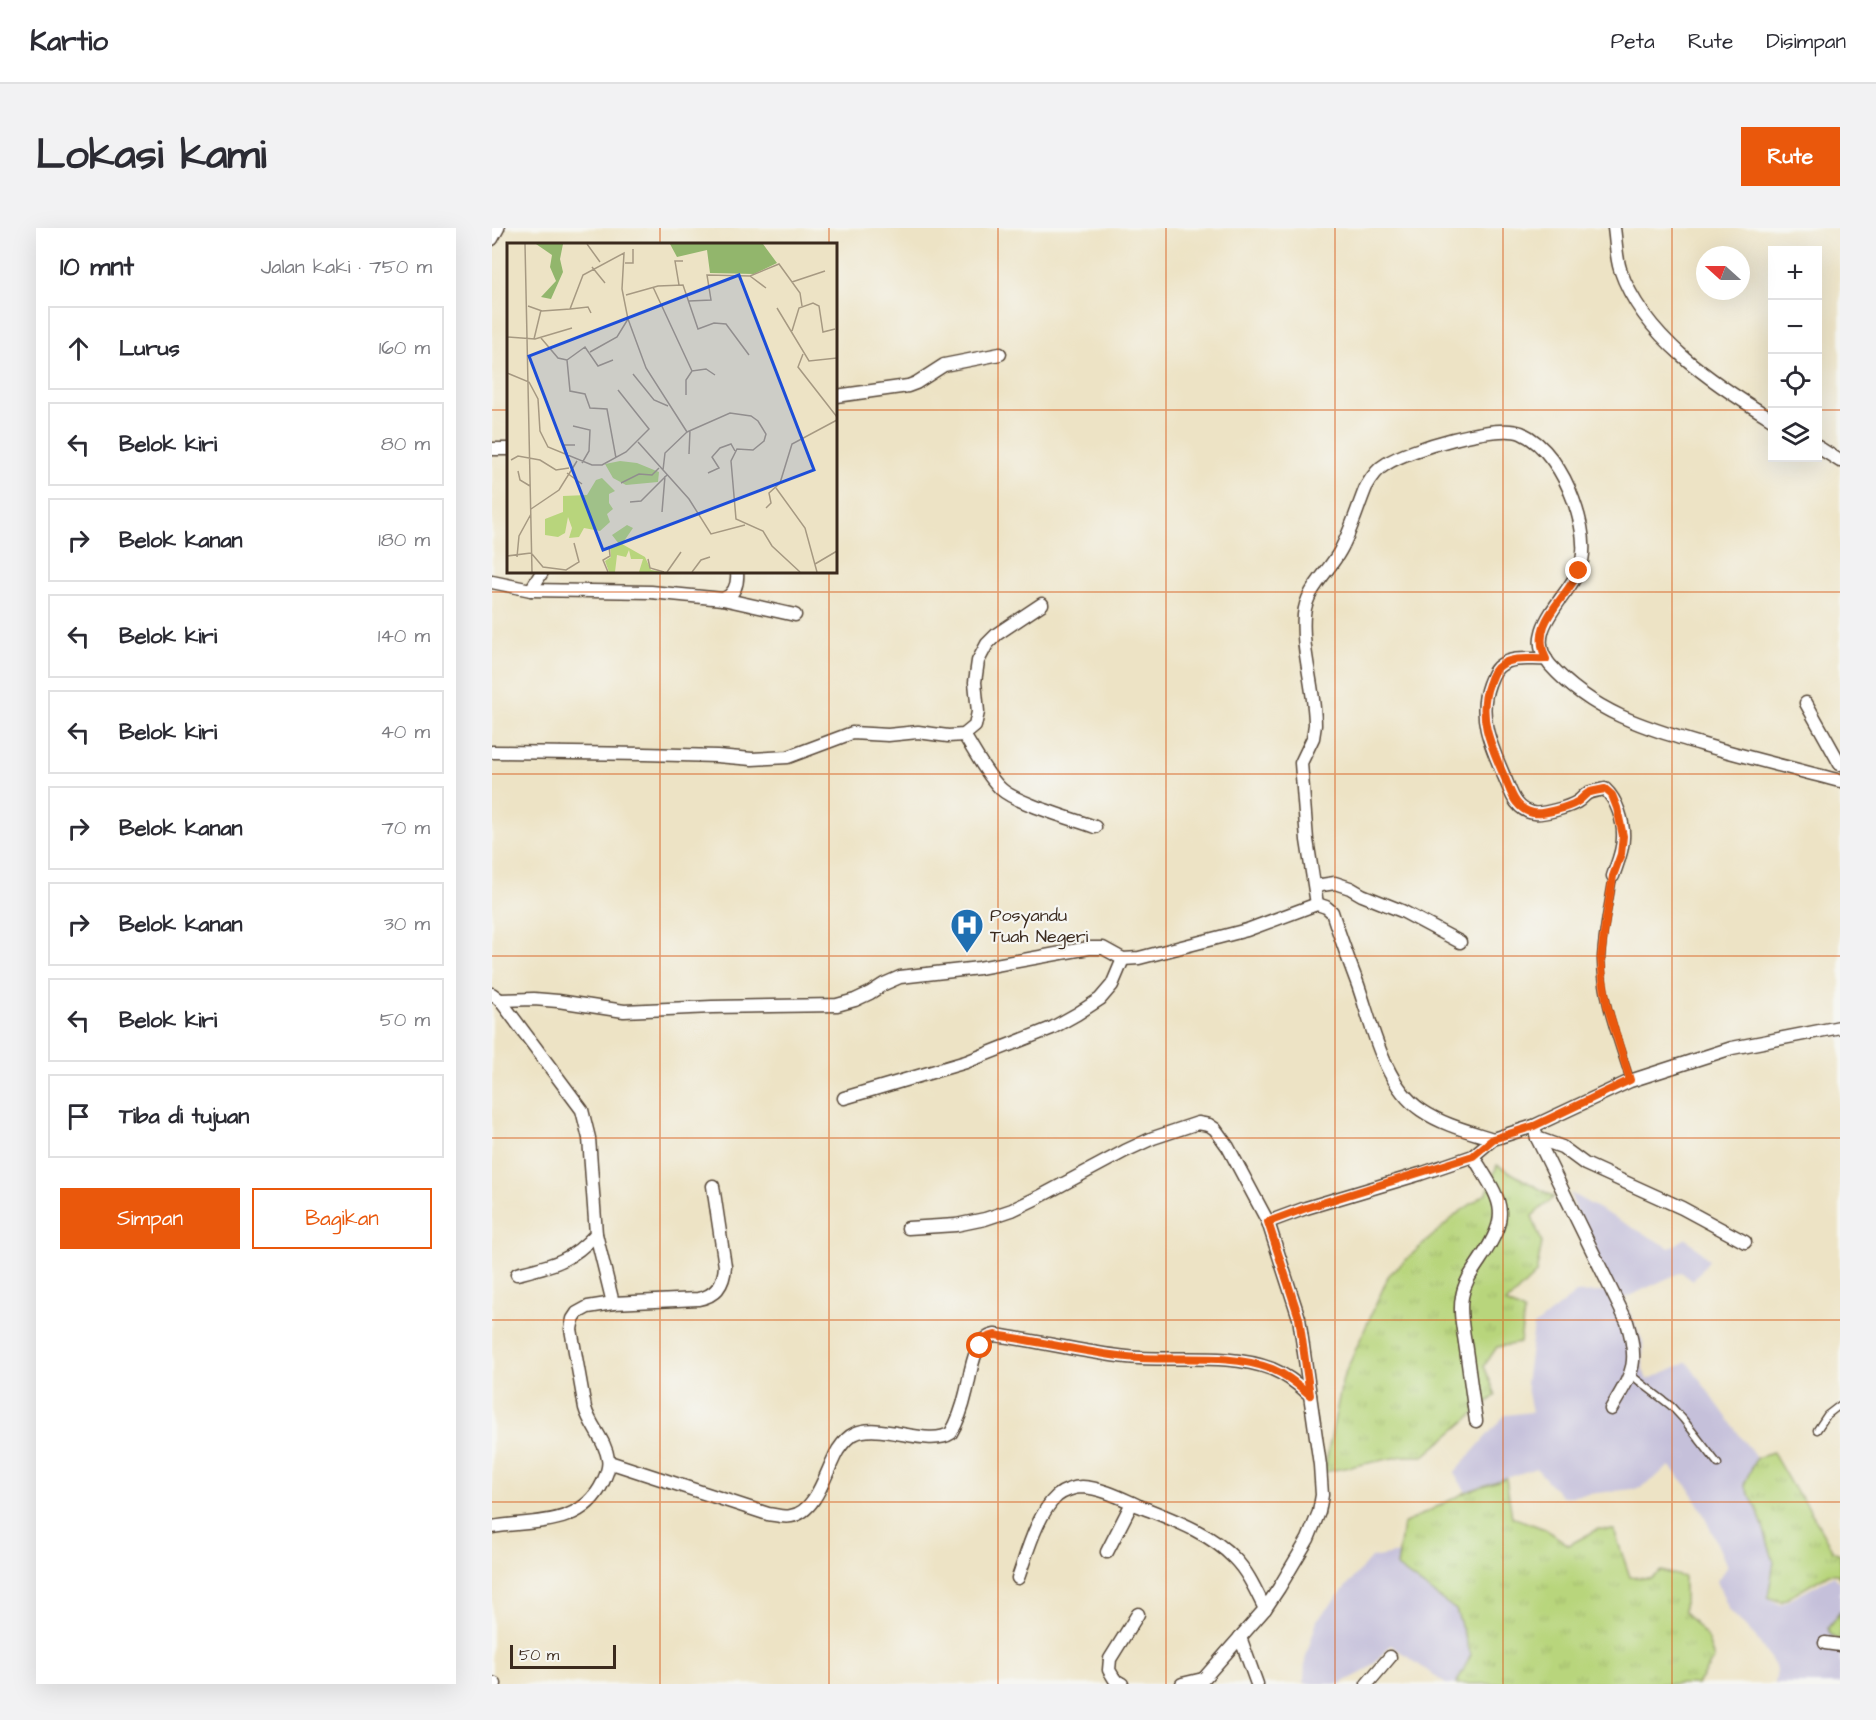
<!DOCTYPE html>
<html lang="id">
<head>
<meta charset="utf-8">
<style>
  body { margin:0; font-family:"Architects Daughter",sans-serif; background:#f2f2f3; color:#2b2b33 }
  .controls { position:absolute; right:18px; top:18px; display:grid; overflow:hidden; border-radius:0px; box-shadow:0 6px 24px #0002 }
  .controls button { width:54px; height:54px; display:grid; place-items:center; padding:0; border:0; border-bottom:2px solid #e1e1e2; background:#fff; color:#2b2b33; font:30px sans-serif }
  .compass { position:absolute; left:1204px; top:18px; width:54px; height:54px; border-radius:50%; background:#fff; box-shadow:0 6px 24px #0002; rotate:291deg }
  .scale { position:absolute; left:18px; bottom:15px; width:106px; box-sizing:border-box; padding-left:6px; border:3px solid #3b2a1e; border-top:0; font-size:16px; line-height:21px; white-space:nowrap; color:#3b2a1e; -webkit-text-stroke:4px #f6f6f2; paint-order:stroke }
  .stop { position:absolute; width:18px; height:18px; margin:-14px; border:4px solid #ea580c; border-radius:50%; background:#fff }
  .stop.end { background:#ea580c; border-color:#fff; box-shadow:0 2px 6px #0008 }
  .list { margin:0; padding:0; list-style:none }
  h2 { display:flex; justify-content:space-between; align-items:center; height:78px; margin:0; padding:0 24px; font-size:26px }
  h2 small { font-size:20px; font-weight:400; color:#7c7c81 }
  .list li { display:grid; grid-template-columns:39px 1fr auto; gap:18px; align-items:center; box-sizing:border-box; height:84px; margin:0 12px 12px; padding:0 12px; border:2px solid #e1e1e2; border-radius:0px }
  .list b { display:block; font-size:22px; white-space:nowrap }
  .list em { font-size:20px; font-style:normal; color:#7c7c81 }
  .actions { display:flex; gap:12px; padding:18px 24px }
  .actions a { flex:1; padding:14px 0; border:2px solid #ea580c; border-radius:0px; text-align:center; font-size:21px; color:#ea580c }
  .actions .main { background:#ea580c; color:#fff }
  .icon { flex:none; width:33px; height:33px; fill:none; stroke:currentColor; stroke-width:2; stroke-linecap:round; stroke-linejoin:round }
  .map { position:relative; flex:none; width:1348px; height:1456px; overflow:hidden; border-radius:0px }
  header { display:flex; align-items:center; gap:36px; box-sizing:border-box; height:84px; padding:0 30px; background:#fff; border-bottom:2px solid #e1e1e2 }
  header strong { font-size:28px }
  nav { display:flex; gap:33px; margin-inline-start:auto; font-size:21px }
  .intro { display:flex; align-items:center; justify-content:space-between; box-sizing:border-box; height:144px; padding:0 36px }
  h1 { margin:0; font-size:42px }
  .button { padding:15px 27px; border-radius:0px; background:#ea580c; color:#fff; font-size:21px; font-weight:700 }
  main { display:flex; gap:36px; padding:0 36px }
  aside { flex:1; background:#fff; border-radius:0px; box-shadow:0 6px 24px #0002 }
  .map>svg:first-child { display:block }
  .industrial { fill:#c5c0da }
  .grass { fill:url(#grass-tufts); stroke:#7a804d; stroke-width:1.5 }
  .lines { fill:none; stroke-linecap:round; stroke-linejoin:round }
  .service-casing { stroke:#564637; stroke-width:9 }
  .minor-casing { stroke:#564637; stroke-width:15 }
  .service { stroke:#fff; stroke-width:6 }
  .minor { stroke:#fff; stroke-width:12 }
  .route { stroke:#ea580c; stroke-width:8 }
  .grid { fill:none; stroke:#d7540e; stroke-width:1.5; stroke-opacity:0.55 }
  .labels { text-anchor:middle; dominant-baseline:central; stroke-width:4.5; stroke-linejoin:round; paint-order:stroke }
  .poi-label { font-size:18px; fill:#3b2a1e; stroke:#f6f6f2; text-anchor:start }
  .inset-road { fill:none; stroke:#a69982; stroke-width:1.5 }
  .view { fill:#1d4ed8; fill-opacity:0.15; stroke:#1d4ed8; stroke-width:3 }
  .inset-edge { fill:none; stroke:#3b2a1e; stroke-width:3 }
</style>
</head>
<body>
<header>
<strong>Kartio</strong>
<nav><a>Peta</a><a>Rute</a><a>Disimpan</a></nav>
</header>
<div class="intro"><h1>Lokasi kami</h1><a class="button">Rute</a></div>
<main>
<aside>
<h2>10 mnt<small>Jalan kaki · 750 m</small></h2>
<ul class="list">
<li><svg class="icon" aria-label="ahead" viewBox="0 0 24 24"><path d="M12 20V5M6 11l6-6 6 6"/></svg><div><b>Lurus</b></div><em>160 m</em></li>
<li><svg class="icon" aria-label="left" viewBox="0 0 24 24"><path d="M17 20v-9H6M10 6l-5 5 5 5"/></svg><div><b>Belok kiri</b></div><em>80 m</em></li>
<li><svg class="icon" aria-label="right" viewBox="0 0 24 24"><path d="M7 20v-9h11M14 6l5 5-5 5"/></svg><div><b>Belok kanan</b></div><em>180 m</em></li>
<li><svg class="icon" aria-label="left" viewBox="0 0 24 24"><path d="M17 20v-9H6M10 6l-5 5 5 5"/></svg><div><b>Belok kiri</b></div><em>140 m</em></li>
<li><svg class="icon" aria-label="left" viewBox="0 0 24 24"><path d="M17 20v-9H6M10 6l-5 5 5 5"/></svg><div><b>Belok kiri</b></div><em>40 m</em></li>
<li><svg class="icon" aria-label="right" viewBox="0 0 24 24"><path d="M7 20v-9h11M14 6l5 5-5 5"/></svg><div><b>Belok kanan</b></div><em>70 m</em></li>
<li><svg class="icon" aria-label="right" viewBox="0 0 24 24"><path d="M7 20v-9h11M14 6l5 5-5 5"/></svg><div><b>Belok kanan</b></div><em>30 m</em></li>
<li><svg class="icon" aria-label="left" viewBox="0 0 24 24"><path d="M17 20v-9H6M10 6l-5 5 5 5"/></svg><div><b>Belok kiri</b></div><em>50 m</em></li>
<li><svg class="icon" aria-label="arrive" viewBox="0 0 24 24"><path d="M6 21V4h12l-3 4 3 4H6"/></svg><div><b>Tiba di tujuan</b></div></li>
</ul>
<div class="actions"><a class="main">Simpan</a><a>Bagikan</a></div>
</aside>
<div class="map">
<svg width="1348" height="1456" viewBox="0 0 1348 1456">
  <defs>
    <pattern id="grass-tufts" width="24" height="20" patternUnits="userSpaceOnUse" patternTransform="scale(1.5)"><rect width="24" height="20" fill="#b8d57c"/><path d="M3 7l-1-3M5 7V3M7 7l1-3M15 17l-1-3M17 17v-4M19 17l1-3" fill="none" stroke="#9fb76b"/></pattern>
  </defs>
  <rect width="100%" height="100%" fill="#f6f6f2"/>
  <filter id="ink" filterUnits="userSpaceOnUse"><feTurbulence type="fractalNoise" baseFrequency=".0167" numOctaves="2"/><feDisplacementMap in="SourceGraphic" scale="12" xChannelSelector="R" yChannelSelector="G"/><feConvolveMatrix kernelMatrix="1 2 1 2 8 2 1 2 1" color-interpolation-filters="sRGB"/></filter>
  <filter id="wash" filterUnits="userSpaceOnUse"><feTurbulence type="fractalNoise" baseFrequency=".008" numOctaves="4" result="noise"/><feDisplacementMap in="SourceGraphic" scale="24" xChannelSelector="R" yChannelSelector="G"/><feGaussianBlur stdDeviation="1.35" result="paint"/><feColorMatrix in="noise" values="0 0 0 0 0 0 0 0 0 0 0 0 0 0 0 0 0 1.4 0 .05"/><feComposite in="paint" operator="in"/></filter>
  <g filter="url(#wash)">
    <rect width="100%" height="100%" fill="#ede3c5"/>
    <g class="industrial">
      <path d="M1078,965L1178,1020L1194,1010L1217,1032L1201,1053L1189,1044L1131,1071L1151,1114V1141L1155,1152L1195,1134L1264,1230L1252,1257L1265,1281L1282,1334L1276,1369L1288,1377L1342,1348L1348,1355V1401L1340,1411L1348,1424V1456H1283L1285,1441L1263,1408L1237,1382L1225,1353L1235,1338L1216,1295L1198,1261L1178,1238L1149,1260L1070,1269L1044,1240L974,1264L962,1245L1013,1187L1040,1184L1034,1155L1042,1098L1084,1065L1112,1064Z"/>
      <path d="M907,1325L906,1339L964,1382L979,1428L964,1456H954L899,1417L875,1442L848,1456H815L812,1454L813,1432L825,1392L879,1330Z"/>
    </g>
    <g class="grass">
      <path d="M1005,937L1062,969L1040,988L1050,1015L1044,1046L1014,1075L1032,1084L1028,1115L1005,1119L992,1138L1004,1167L932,1228H911L832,1244L851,1150L897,1047L966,985L995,965Z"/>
      <path d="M1281,1225L1300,1258L1314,1275L1341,1323L1348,1326V1350L1345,1346H1337L1289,1374L1276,1369L1282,1334L1265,1281L1252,1257L1264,1230Z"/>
      <path d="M1014,1250L1020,1289L1053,1301L1077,1317L1106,1301L1122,1302L1138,1349L1159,1350L1169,1343L1192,1349V1383L1215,1409L1222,1431L1205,1456H964L979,1427L964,1382L905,1339L911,1296L974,1264Z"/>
      <path d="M1348,1384V1413L1338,1406L1336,1400Z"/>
    </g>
  </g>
  <g filter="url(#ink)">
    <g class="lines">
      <g class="service-casing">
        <g id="service">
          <path d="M1121,648C1117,675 1110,704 1109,731C1109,772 1126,813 1138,852"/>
          <path d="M1139,1147L1179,1178L1191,1191L1226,1236"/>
          <path d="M1325,1202L1335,1187L1348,1177"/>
        </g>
      </g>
      <g class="minor-casing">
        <g id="minor">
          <path d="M1122,0C1124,13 1124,29 1128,41C1151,109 1222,156 1280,191"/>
          <path d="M0,11L6,0"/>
          <path d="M344,168L416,158L424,155L452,137L508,126"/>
          <path d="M1326,219L1348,233"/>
          <path d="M0,221H16"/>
          <path d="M0,354L39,362L159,364L231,371C243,367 246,355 245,344"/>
          <path d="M39,362L50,344"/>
          <path d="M231,371L303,387"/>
          <path d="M1054,431C1040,432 1021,428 1009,437C1002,441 1000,449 997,456C985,488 999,518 1012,548C1019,563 1022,581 1041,585C1050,587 1077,579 1085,574C1089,572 1092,567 1096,565C1101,563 1108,562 1113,561C1125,572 1132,594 1131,610C1131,623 1125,636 1121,648"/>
          <path d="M1314,475L1348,536"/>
          <path d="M472,507C483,524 495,548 509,561C524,575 581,591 603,599"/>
          <path d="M0,524L152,526L225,528L260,531L296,529L360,505L396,507L426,504L456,508L472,507L483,498L486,484L483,454L486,433L495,416L505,406L550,376"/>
          <path d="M823,658L843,655L858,660L870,667L910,683L968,714"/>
          <path d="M825,676L815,612L809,535L821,510L823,497C823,460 809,424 812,387C814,361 836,345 848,323C859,303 865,281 874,259C879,250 885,241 894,236C917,221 1005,195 1029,205C1054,216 1072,246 1081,271C1088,290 1094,313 1090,333C1082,367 1027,401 1058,437C1100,484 1154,500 1212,517C1257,530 1303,541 1348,553"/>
          <path d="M0,766L8,772L90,882L97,910L104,1006L121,1075"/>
          <path d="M8,772L42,771L66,773L132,783L220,779L345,777L363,772L378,765L392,756L408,749L487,740L597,720H611L631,731L647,730L755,702L825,676L834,679L840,684C848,709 857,733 866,757C880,797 892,857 929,882C951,897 976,903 1001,911"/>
          <path d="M352,870L474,834L560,800L585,786L608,771L620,757L631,731"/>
          <path d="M1042,898L1045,910L1135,1094C1148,1137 1140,1145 1119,1181"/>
          <path d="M1045,910L1070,919L1093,936L1190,980L1253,1014"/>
          <path d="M981,928C1009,974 1021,983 988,1032C980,1044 972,1055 970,1069C967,1084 971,1100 973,1115C977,1141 980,1167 984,1193"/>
          <path d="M776,994L814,980L928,946L981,928L1001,911L1042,898L1138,853L1240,820L1348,799"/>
          <path d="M416,1000L464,997L493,991L520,982L547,969L633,923L661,910L706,895L717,897L723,901L736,919L776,994L807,1090L828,1237L830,1267L827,1284L816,1311L787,1360L773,1381L707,1456"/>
          <path d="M25,1046C61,1037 78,1034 104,1006"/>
          <path d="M117,1234L276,1286C284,1287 292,1290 299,1288C325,1284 334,1242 346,1222C350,1216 355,1209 362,1206C387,1193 437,1220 459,1205C466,1193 471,1178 474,1165C479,1147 480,1111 503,1107C547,1113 590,1124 635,1129C682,1134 734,1124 780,1141C795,1147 806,1156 818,1167"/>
          <path d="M0,1299C42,1292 90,1299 111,1254C114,1247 118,1239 116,1231C114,1213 98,1198 93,1180L79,1101L81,1091L85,1085L96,1079L121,1075L206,1071C224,1068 232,1056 233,1038L221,958"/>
          <path d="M615,1324L640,1275"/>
          <path d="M526,1350C535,1325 545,1286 565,1268C571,1263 582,1259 590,1259C610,1260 629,1270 647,1278C679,1291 717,1304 742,1330C756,1344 764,1363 773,1381"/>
          <path d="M748,1409L765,1456"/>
          <path d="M1333,1415L1348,1417"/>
          <path d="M0,1455L3,1456"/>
          <path d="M630,1456L623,1452L617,1442L618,1431L646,1386"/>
          <path d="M690,1456L711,1451"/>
          <path d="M875,1456L898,1429"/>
        </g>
      </g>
      <use href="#service" class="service"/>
      <use href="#minor" class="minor"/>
    </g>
  </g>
  <g class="lines" filter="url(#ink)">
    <path class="route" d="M488,1118L496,1109L503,1107C547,1113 590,1124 635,1129C682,1134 734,1124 780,1141C795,1147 807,1157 818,1167L807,1090L776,994L814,980L981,928L1001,911L1042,898L1138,852L1115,777L1111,751L1109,730L1113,698L1121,648L1129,626L1131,608L1125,580L1120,567L1113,561C1108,562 1100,563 1096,565C1092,567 1089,572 1085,574C1077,579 1050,587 1041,585C1022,581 1019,563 1012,548C999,518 985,488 997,456C1000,448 1002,441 1009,437C1021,428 1040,432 1054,431C1037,393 1073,374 1087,343"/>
  </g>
  <path class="grid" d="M168,0V16M337,0V16M506,0V1456M674,0V1456M843,0V1456M1011,0V1456M1180,0V1456M0,182H16M344,182H1280M1326,182H1348M168,344V1456M337,344V1456M0,364H1348M0,546H1348M0,728H1348M0,910H1348M0,1092H1348M0,1274H1348"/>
  <defs>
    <g id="hospital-pin" transform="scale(1.725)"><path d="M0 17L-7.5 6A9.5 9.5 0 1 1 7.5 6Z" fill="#1f6fb2" stroke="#f6f6f2"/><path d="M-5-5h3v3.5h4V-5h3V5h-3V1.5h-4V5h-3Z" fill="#fff"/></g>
  </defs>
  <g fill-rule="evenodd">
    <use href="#hospital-pin" x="475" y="697"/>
  </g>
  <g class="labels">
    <g class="poi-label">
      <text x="498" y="687">Posyandu<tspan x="498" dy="21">Tuah Negeri</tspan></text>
    </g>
  </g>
  <g transform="translate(15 15)">
    <rect width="330" height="330" fill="#ede3c5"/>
    <path d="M113,218L130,220L152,229L151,239L119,242L106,235L98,221ZM95,235L108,248L102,251V260L106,266L100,271L103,279L93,288L77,285L72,294L62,295L65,285L61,274L58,290L51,294L38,292V276L56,269V253L80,252L89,237ZM120,282L126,285L115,301L138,314L144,327L156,329H132L136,316H124L122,307L119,314L110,312L108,329H102L98,318L104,314L103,303L112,301L105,292Z" fill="#b8d57c"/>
    <path d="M29,1H56L53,16L56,29L44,56L34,54L49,38L43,24L45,12ZM163,1H256L270,20L247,31L203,30L200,7L170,14Z" fill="#92b66c"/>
    <path class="inset-road" d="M18,1L25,329M80,1L93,19M118,20H126V6M85,24L98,40M243,33L259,45M285,39L318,28M172,42L168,18H176M146,44L185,128L199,126L208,132M119,52L151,43L176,42L191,86L207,80L219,81L242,112M182,58L204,57L200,32L243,33L272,21L293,50L295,63M21,63L35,68L63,66L76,32L117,10L115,46L121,76L110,94L83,109M270,65L302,118L330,115M63,66L81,64L84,70M121,76L139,125L180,189L158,210L156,227M285,88L292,65L306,60L312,63L316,89L328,86M0,94L28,96L65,85M34,95L51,115L60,117M27,96L34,67M296,111L291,124L330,174M106,117L91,123L78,104L60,117L63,148L78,151L83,165L100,166L109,215M0,130L22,139L31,156L33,188L41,204L85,222H95L119,209L142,186L111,147M126,131L147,157L161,163M179,152V137L185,128M66,183L83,187L82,208L75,220M180,189L223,170L244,173L251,178L259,191L257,198L246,207L230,206L224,218L229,276L256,288L265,303L293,329M131,199L182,256L204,291L238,282M182,211L183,187M61,214L57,202H68M4,217L11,213L33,217L49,227L62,225M11,228L13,237L23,243M60,230L75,241M201,230L212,225L205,214L213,205L224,201L228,208M114,240L132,231L145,232L152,225M269,245L298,285L310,329M123,259L134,258L160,232M259,265L264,260L262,250L273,240L285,201L330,177M24,266L52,247L70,218M155,269L158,233M25,311L36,324L59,327L72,319L67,300M0,313L24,310M10,314L12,293L24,271M141,316L143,325L157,329M308,321L330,308M101,329L96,317L103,313L102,303M160,329L174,309M185,329L194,317L203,314"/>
    <path class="view" d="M232,32L307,227L96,307L22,113Z"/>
    <rect width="330" height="330" class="inset-edge"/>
  </g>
</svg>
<div class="controls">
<button>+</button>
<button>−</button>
<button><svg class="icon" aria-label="locate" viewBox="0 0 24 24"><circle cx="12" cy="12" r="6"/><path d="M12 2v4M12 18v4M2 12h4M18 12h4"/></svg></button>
<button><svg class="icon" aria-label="layers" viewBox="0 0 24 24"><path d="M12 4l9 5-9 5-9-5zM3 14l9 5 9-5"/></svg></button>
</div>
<svg class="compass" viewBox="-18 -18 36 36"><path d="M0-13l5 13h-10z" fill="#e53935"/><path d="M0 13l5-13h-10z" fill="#7c7c81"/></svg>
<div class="scale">50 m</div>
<div class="stop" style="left:488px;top:1118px"></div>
<div class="stop end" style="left:1087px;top:343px"></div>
</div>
</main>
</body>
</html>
